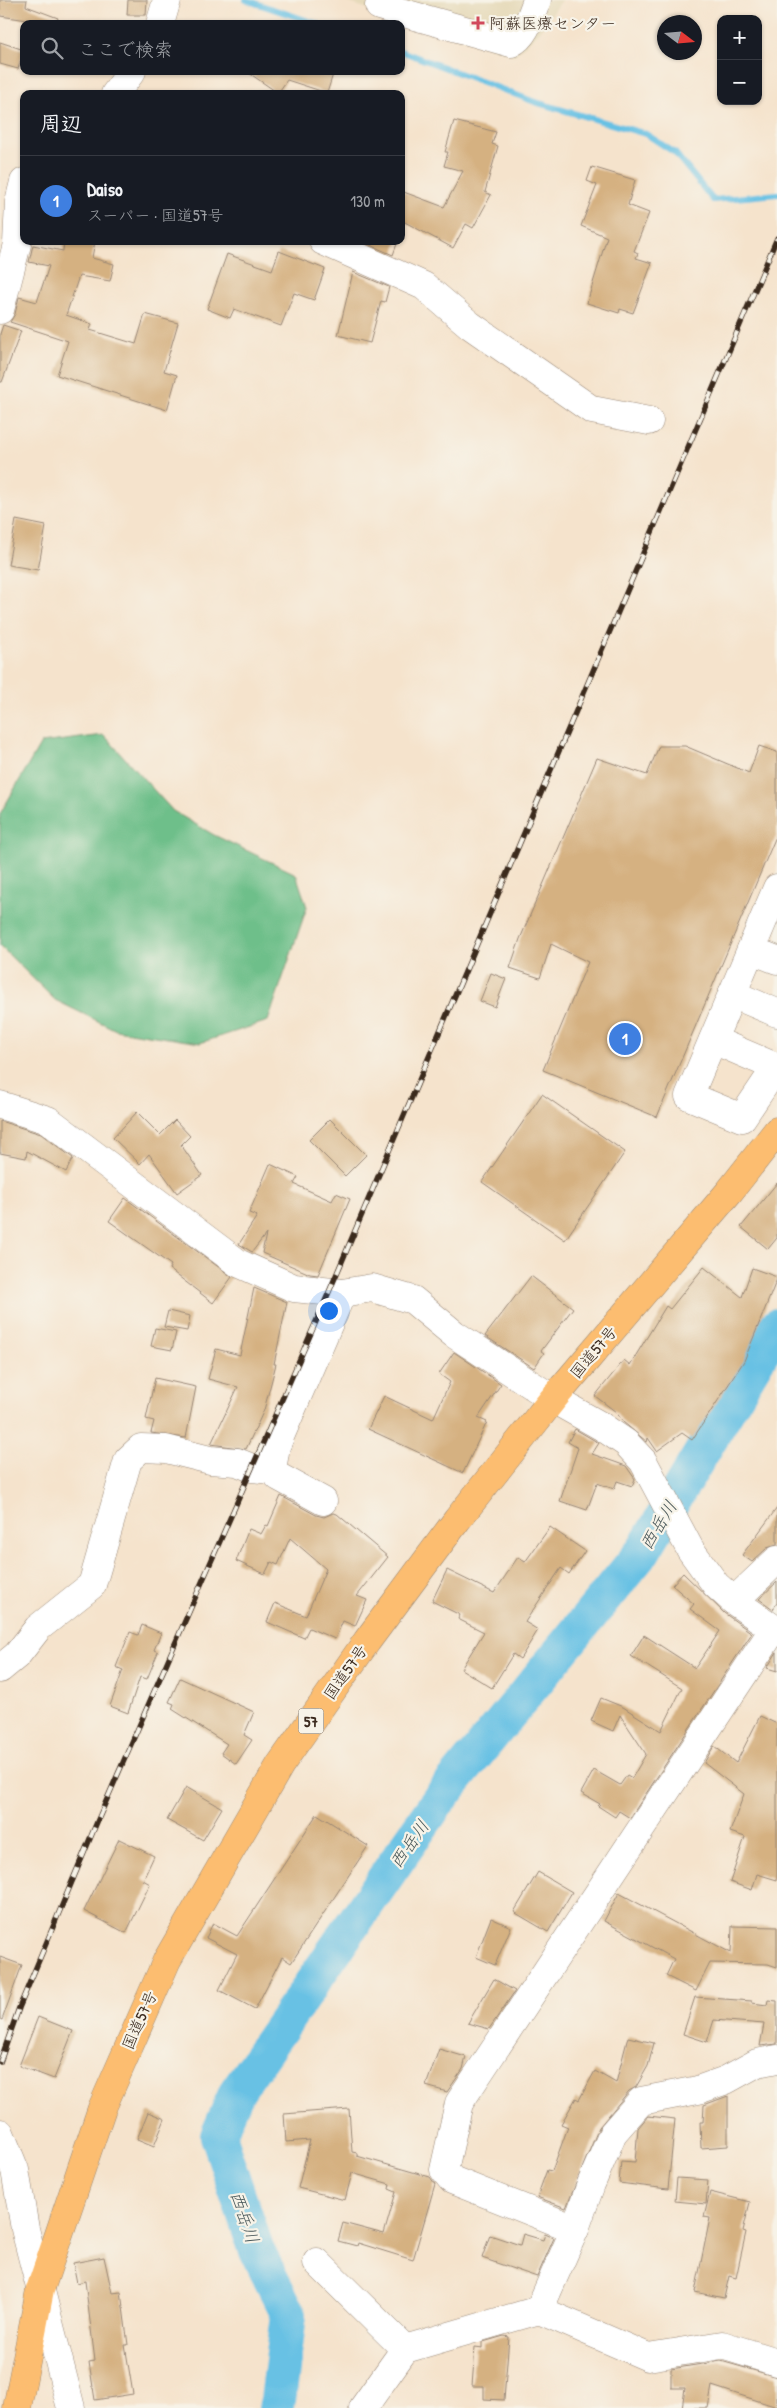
<!DOCTYPE html>
<html lang="ja">
<head>
<meta charset="utf-8">
<style>
  body { margin:0; font-family:"Patrick Hand","Klee One",sans-serif; background:#20242c; color:#f1f3f6 }
  .controls { position:absolute; right:15px; top:15px; display:grid; overflow:hidden; border-radius:10px; box-shadow:0 1px 4px #0004 }
  .controls button { width:45px; height:45px; display:grid; place-items:center; padding:0; border:0; border-bottom:1px solid #363941; background:#171b24; color:#f1f3f6; font:25px sans-serif }
  .compass { position:absolute; left:657px; top:15px; width:45px; height:45px; border-radius:50%; background:#171b24; box-shadow:0 1px 4px #0004; rotate:106deg }
  .you { position:absolute; left:328px; top:1310px; width:18px; height:18px; margin:-12px; border:4px solid #fff; border-radius:50%; background:#1a73e8; box-shadow:0 0 0 8px #1a73e833 }
  .badge { display:grid; place-items:center; width:32px; height:32px; border-radius:50%; background:#d1495b; color:#fff; font-size:16px; font-weight:700 }
  .pin { position:absolute; translate:-50% -50%; border:2px solid #fff; box-shadow:0 1px 5px #0006 }
  .list { margin:0; padding:0; list-style:none }
  h2 { display:flex; justify-content:space-between; align-items:center; height:65px; margin:0; padding:0 20px; font-size:21px }
  h2 small { font-size:16px; font-weight:400; color:#9ea1a6 }
  .list li { display:grid; grid-template-columns:32px 1fr auto; gap:15px; align-items:center; box-sizing:border-box; height:90px; padding:0 20px; border-top:1px solid #363941 }
  .list b { display:block; font-size:19px; white-space:nowrap }
  .list p { margin:0; font-size:16px; white-space:nowrap; color:#9ea1a6 }
  .list em { font-size:16px; font-style:normal; color:#9ea1a6 }
  .icon { flex:none; width:28px; height:28px; fill:none; stroke:currentColor; stroke-width:2; stroke-linecap:round; stroke-linejoin:round }
  .map { position:relative; flex:none; width:777px; height:2408px; overflow:hidden }
  .search { position:absolute; background:#171b24; box-shadow:0 1px 4px #0004; left:20px; top:20px; width:385px; height:55px; display:flex; align-items:center; gap:12px; box-sizing:border-box; padding:0 18px; border-radius:10px; color:#9ea1a6; font-size:19px }
  .panel { position:absolute; background:#171b24; box-shadow:0 1px 4px #0004; left:20px; top:90px; width:385px; height:155px; border-radius:10px }
  .map>svg:first-child { display:block }
  .built { fill:#e6daba }
  .forest { fill:#6ebf8a; stroke:#547454 }
  .lines { fill:none; stroke-linecap:round; stroke-linejoin:round }
  .stream { stroke:#67c1e4; stroke-width:6 }
  .river { stroke:#67c1e4; stroke-width:36 }
  .building { fill:#d5b181 }
  .minor-casing { stroke:#988675; stroke-width:29 }
  .highway-casing { stroke:#988675; stroke-width:29 }
  .minor { stroke:#fff; stroke-width:28 }
  .highway { stroke:#fcbd6f; stroke-width:28 }
  .rail-casing { stroke:#3b2a1e; stroke-width:5.5 }
  .rail { stroke:#f7f3e8; stroke-width:4; stroke-dasharray:11; stroke-linecap:butt }
  .poi-dot { fill:#d1495b; stroke:#f7f3e8; stroke-width:2 }
  .labels { text-anchor:middle; dominant-baseline:central; stroke-width:4.5; stroke-linejoin:round; paint-order:stroke }
  .shield { fill:#f7f3e8; stroke:#73665b; stroke-width:1 }
  .shield-label { font-size:15px; font-weight:bold; fill:#3b2a1e }
  .poi-label { font-size:16px; fill:#3b2a1e; stroke:#f7f3e8; text-anchor:start }
  .street-label { font-size:16px; fill:#3b2a1e; stroke:#f7f3e8 }
  .water-label { font-size:18px; font-style:italic; fill:#485759; stroke:#f7f3e8 }
</style>
</head>
<body>
<div class="map">
<svg width="777" height="2408" viewBox="0 0 777 2408">
  <rect width="100%" height="100%" fill="#f7f3e8"/>
  <filter id="ink" filterUnits="userSpaceOnUse"><feTurbulence type="fractalNoise" baseFrequency=".02" numOctaves="2"/><feDisplacementMap in="SourceGraphic" scale="10" xChannelSelector="R" yChannelSelector="G"/><feConvolveMatrix kernelMatrix="1 2 1 2 8 2 1 2 1" color-interpolation-filters="sRGB"/></filter>
  <filter id="wash" filterUnits="userSpaceOnUse"><feTurbulence type="fractalNoise" baseFrequency=".0096" numOctaves="4" result="noise"/><feDisplacementMap in="SourceGraphic" scale="20" xChannelSelector="R" yChannelSelector="G"/><feGaussianBlur stdDeviation="1.12" result="paint"/><feColorMatrix in="noise" values="0 0 0 0 0 0 0 0 0 0 0 0 0 0 0 0 0 1.4 0 .05"/><feComposite in="paint" operator="in"/></filter>
  <g filter="url(#wash)">
    <rect width="100%" height="100%" fill="#f5e3cc"/>
    <path class="built" d="M340,0H562L541,30L515,55Z"/>
    <path class="forest" d="M104,735L173,811L214,835L296,874L307,907L268,1021L200,1043L116,1030L55,1000L0,946V814L41,743Z"/>
    <g class="lines">
      <g class="stream">
        <path d="M246,0L318,24"/>
        <path d="M401,51L535,102L646,134L675,153L713,200L777,194"/>
      </g>
      <path class="river" d="M276,2408L278,2400L289,2315L257,2251L218,2136L237,2091L441,1797L643,1551L777,1326"/>
    </g>
    <g id="blocks">
      <g class="building">
        <path d="M0,0H27L26,6L58,18L56,24L0,16Z"/>
        <path d="M128,0H147L146,15H127Z"/>
        <path d="M0,42L24,50L18,69L0,64Z"/>
        <path d="M246,71H334L327,93L287,80L278,93Z"/>
        <path d="M454,121L496,132L492,144L498,146L485,192L491,195L473,228L466,224L453,248L401,220V191L444,207L463,171L444,166L448,152H445Z"/>
        <path d="M592,167L635,180L628,205L649,213L634,251L638,253L636,258L652,263L633,313L620,309L619,313L587,303L607,237L581,226L597,185L587,181Z"/>
        <path d="M64,241H95L92,258L114,264L110,281L79,276L66,315L92,324L90,330L136,344L145,314L178,323L164,371L177,375L167,410L57,375L68,341L10,322L15,314L19,297L37,302L49,266L29,262L33,245L63,251Z"/>
        <path d="M369,241H398L393,255L368,244Z"/>
        <path d="M279,251L325,269L314,300L294,293L281,326L234,309L230,318L207,309L227,254L272,270Z"/>
        <path d="M353,272L389,287L385,302L381,301L370,343L338,335Z"/>
        <path d="M3,325L21,331L2,382H0V334Z"/>
        <path d="M16,520L46,526L38,570L8,565Z"/>
        <path d="M659,746H685L749,773L759,746L777,752V834L657,1117L543,1070L588,962L551,944L540,978L510,968L520,939L597,758L647,775Z"/>
        <path d="M491,973L506,979L495,1007L480,1001Z"/>
        <path d="M542,1094L625,1152L565,1240L482,1182Z"/>
        <path d="M137,1112L160,1135L175,1120L190,1136L181,1145L202,1175L177,1193L149,1154L140,1164L113,1138Z"/>
        <path d="M330,1119L366,1155L345,1176L309,1140Z"/>
        <path d="M0,1121L41,1134L73,1158L66,1172L27,1151L26,1158L0,1153Z"/>
        <path d="M270,1164L298,1177L294,1184L332,1201L336,1193L350,1199L318,1275L310,1274L262,1253L266,1234L252,1252L239,1244L257,1216L249,1213Z"/>
        <path d="M777,1183V1238L768,1249L741,1227Z"/>
        <path d="M125,1198L232,1277L213,1303L169,1269L171,1265L109,1221Z"/>
        <path d="M704,1267L742,1297L752,1268L777,1277V1279L744,1361L692,1440L682,1433L657,1451L648,1438L647,1442L623,1422L616,1412L595,1396L624,1360L630,1365L666,1306L670,1309Z"/>
        <path d="M531,1276L573,1308L541,1351L544,1353L534,1368L485,1336Z"/>
        <path d="M254,1288L287,1302L274,1364H276L264,1410L246,1449L211,1444L238,1387L208,1379L216,1349L240,1355Z"/>
        <path d="M168,1311L190,1316L187,1331L164,1327Z"/>
        <path d="M155,1328L176,1332L172,1350L151,1346Z"/>
        <path d="M454,1352L501,1384L478,1418L487,1422L463,1473L368,1429L384,1396L433,1419L450,1382L439,1374Z"/>
        <path d="M155,1378L196,1387L186,1438L151,1433L154,1421L146,1419Z"/>
        <path d="M575,1429L599,1443L592,1454L626,1466L635,1479L632,1486L617,1481L614,1489L597,1483L587,1510L560,1501L578,1448L568,1442Z"/>
        <path d="M281,1496L316,1515L324,1517L333,1513L337,1514L388,1557L357,1596L367,1600L355,1626L343,1621L335,1639L309,1628L304,1638L267,1622L275,1603L306,1616L326,1569L290,1538L278,1565L271,1562L265,1574L236,1561L249,1529L261,1534L266,1525L268,1526Z"/>
        <path d="M777,1508V1545L767,1548L752,1562L742,1555Z"/>
        <path d="M550,1527L585,1551L569,1574L561,1568L525,1622L538,1630L520,1659L513,1654L492,1688L461,1669L484,1632L458,1619L460,1615L432,1601L447,1570L494,1593L518,1557L525,1562Z"/>
        <path d="M683,1573L724,1613L752,1633L630,1818L619,1811L615,1817L598,1806L600,1804L581,1793L594,1770L620,1785L627,1775L632,1778L646,1754L620,1715L613,1731L591,1721L601,1698L623,1707L661,1731L682,1688L631,1656L644,1635L695,1668L720,1631L690,1609L694,1604L672,1585Z"/>
        <path d="M777,1582V1603L773,1609L759,1599Z"/>
        <path d="M142,1625L161,1633L154,1650L158,1652L147,1679L140,1677L128,1713L110,1706L123,1670L116,1667L130,1632L138,1635Z"/>
        <path d="M777,1652V1671L767,1668Z"/>
        <path d="M180,1678L254,1712L244,1735L252,1740L236,1764L221,1753L227,1744L172,1709L174,1704L169,1702Z"/>
        <path d="M760,1716L777,1724V1880L757,1874L752,1890L730,1882L745,1837L730,1832L744,1794L704,1763L714,1746L736,1763Z"/>
        <path d="M186,1787L222,1808L203,1840L167,1820Z"/>
        <path d="M317,1814L368,1846L291,1963L282,1957L255,2009L219,1990L237,1954L206,1938L213,1923L237,1936Z"/>
        <path d="M119,1839L154,1856L143,1880L150,1884L126,1933L84,1911Z"/>
        <path d="M538,1872L572,1892L548,1932L514,1912Z"/>
        <path d="M619,1893L731,1953L732,1926L777,1927V1967L768,1964L710,1963L696,1991L666,1976L674,1959L604,1921Z"/>
        <path d="M491,1918L511,1927L495,1965L476,1957Z"/>
        <path d="M0,1957L22,1965L2,2020L0,2019Z"/>
        <path d="M494,1979L515,1991L489,2029L468,2023Z"/>
        <path d="M695,1997L752,2001V2003L767,2005L768,2000L777,2001V2044L760,2046L764,2024L714,2020L707,2042L683,2034Z"/>
        <path d="M38,2017L73,2031L54,2079L19,2066Z"/>
        <path d="M628,2037L654,2043L648,2066L636,2087L629,2091L599,2127L566,2208L537,2197L547,2170L552,2171L568,2127L561,2124L576,2098L579,2100L595,2071L616,2083Z"/>
        <path d="M439,2049L466,2057L463,2069L447,2092L426,2086Z"/>
        <path d="M728,2096V2146L701,2148L700,2122H703L704,2105Z"/>
        <path d="M349,2109L352,2152L357,2153V2156L430,2177L435,2184L413,2260L358,2243L357,2246L338,2241L343,2223L384,2234L396,2192L389,2189L390,2184L352,2173L345,2200L298,2188L310,2140L286,2142L284,2114Z"/>
        <path d="M148,2112L165,2119L154,2146L137,2139Z"/>
        <path d="M648,2116L675,2119L668,2189L619,2183L621,2161L635,2162L638,2128Z"/>
        <path d="M677,2178L708,2180L706,2204L675,2201Z"/>
        <path d="M710,2192L750,2202L743,2231L746,2232L736,2278L729,2276L724,2298L695,2292L710,2218L704,2217Z"/>
        <path d="M523,2234L543,2240L545,2234L554,2238L537,2277L482,2258L490,2235L520,2245Z"/>
        <path d="M104,2257L112,2293L121,2292L128,2345H125L133,2394L95,2400L89,2362L95,2361L85,2281L77,2283L73,2263Z"/>
        <path d="M504,2336L509,2337L504,2400L484,2399V2386H472L475,2347L483,2348V2342Z"/>
        <path d="M721,2361L777,2377V2407L712,2386L708,2408H682L685,2388H671V2369Z"/>
      </g>
    </g>
  </g>
  <g filter="url(#ink)">
    <use href="#blocks" fill-opacity="0" stroke="#988675" stroke-width="1"/>
    <g class="lines">
      <g class="minor-casing">
        <g id="minor">
          <path d="M379,6L511,43C526,36 531,15 537,0"/>
          <path d="M160,24L167,0"/>
          <path d="M115,94L132,71"/>
          <path d="M323,241L424,286L470,325L592,410L649,421"/>
          <path d="M0,310L17,244L19,202L24,182"/>
          <path d="M777,888L689,1096L742,1118L777,1066"/>
          <path d="M751,950L777,960"/>
          <path d="M732,994L777,1013"/>
          <path d="M713,1040L776,1067"/>
          <path d="M0,1105L48,1120L238,1263L294,1288L342,1293L372,1288L413,1300L454,1334L553,1399L601,1426L626,1443L643,1461L690,1549L716,1585L734,1601L777,1631"/>
          <path d="M272,1470L279,1477L323,1501"/>
          <path d="M734,1601L777,1560"/>
          <path d="M0,1669L17,1655L38,1628L92,1585L128,1460L141,1448L166,1449L210,1460L237,1462L252,1468L272,1470L276,1446L342,1293"/>
          <path d="M0,2133L15,2170L25,2229L71,2408"/>
          <path d="M575,2229L452,2180L444,2170L459,2103L773,1630"/>
          <path d="M317,2262L405,2349"/>
          <path d="M539,2310L575,2229L591,2184L613,2133L641,2101L698,2090L726,2080L757,2063L777,2059"/>
          <path d="M363,2408L405,2349L539,2310L648,2357L722,2345L777,2362"/>
        </g>
      </g>
      <g class="highway-casing">
        <path id="highway" d="M17,2408L40,2290L102,2108L167,1960L280,1765L367,1641L457,1520L553,1399L729,1192L777,1131"/>
      </g>
      <use href="#minor" class="minor"/>
      <use href="#highway" class="highway"/>
      <g class="rail-casing">
        <path id="rail" d="M0,2062L19,2008L97,1822L329,1292L777,238"/>
      </g>
      <use href="#rail" class="rail"/>
    </g>
  </g>
  <path class="poi-dot" d="M475.5 15.5h5v5h5v5h-5v5h-5v-5h-5v-5h5z"/>
  <g class="labels">
    <rect class="shield" x="298.5" y="1708.5" width="25" height="25" rx="4"/>
    <g class="shield-label">
      <text x="311" y="1721">57</text>
    </g>
    <g class="poi-label">
      <text x="489" y="23">阿蘇医療センター</text>
    </g>
    <g class="street-label">
      <text transform="translate(593 1352) rotate(-50)">国道57号</text>
      <text transform="translate(345 1672) rotate(-55)">国道57号</text>
      <text transform="translate(139 2020) rotate(-66)">国道57号</text>
    </g>
    <g class="water-label">
      <text transform="translate(658 1525) rotate(-59)">西岳川</text>
      <text transform="translate(409 1844) rotate(-55)">西岳川</text>
      <text transform="translate(245 2217) rotate(71)">西岳川</text>
    </g>
  </g>
</svg>
<div class="controls">
<button>+</button>
<button>−</button>
</div>
<svg class="compass" viewBox="-18 -18 36 36"><path d="M0-13l5 13h-10z" fill="#e53935"/><path d="M0 13l5-13h-10z" fill="#9ea1a6"/></svg>
<div class="you"></div>
<div class="pin badge" style="left:625px;top:1039px;background:#3f7fe0">1</div>
<div class="search"><svg class="icon" aria-label="search" viewBox="0 0 24 24"><circle cx="10" cy="10" r="6"/><path d="M15 15l6 6"/></svg>ここで検索</div>
<section class="panel">
<h2>周辺<small></small></h2>
<ul class="list">
<li><span class="badge" style="background:#3f7fe0">1</span><div><b>Daiso</b><p>スーパー · 国道57号</p></div><em>130 m</em></li>
</ul>
</section>
</div>
</body>
</html>
